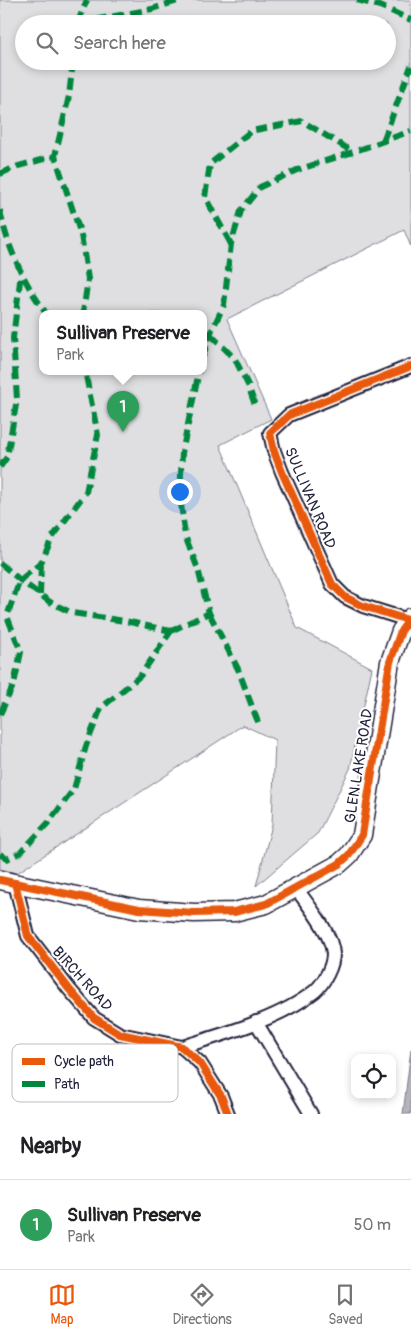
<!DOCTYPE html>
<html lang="en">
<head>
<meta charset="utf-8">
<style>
  body { margin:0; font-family:Pangolin,sans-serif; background:#f2f2f2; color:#202124 }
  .controls { position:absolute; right:15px; bottom:15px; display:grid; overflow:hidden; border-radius:10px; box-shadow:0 2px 8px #0003 }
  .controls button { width:45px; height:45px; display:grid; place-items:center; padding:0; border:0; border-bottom:1px solid #e0e0e0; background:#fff; color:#202124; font:25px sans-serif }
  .you { position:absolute; left:179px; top:491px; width:18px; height:18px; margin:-12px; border:4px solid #fff; border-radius:50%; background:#1a73e8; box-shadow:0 0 0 8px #1a73e833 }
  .badge { display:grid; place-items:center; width:32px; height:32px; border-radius:50%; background:#ea580c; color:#fff; font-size:16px; font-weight:700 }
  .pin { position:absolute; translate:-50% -41px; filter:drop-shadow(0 1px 2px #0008) }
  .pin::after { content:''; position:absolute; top:26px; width:18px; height:15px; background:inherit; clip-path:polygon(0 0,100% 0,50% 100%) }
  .popup { position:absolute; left:39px; top:310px; width:168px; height:65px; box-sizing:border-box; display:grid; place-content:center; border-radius:10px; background:#fff; filter:drop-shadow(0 1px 4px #0005); font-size:16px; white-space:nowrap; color:#757577 }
  .popup b { font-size:19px; color:#202124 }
  .popup::after { content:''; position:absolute; left:50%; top:100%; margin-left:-10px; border:10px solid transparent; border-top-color:#fff }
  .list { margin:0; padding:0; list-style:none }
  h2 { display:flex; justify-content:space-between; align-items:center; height:65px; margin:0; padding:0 20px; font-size:21px }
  h2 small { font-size:16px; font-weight:400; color:#757577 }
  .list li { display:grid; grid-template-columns:32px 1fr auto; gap:15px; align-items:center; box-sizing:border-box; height:90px; padding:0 20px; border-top:1px solid #e0e0e0 }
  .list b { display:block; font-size:19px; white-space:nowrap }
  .list p { margin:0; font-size:16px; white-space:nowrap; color:#757577 }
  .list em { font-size:16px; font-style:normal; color:#757577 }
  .icon { flex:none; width:28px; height:28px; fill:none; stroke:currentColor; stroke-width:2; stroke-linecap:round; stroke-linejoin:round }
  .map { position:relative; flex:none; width:411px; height:1114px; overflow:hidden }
  .search { position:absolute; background:#fff; box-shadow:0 2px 8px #0003; left:15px; right:15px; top:15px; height:55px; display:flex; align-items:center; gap:12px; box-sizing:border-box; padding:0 18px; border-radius:28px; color:#757577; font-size:19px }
  .sheet { height:155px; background:#fff }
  nav { display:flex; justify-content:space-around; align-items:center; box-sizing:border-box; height:70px; border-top:1px solid #e0e0e0; background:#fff; font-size:14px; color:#757577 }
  nav a { display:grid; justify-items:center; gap:2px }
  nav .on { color:#ea580c }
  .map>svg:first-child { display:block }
  .green { fill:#dfdfe2; stroke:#80808e; fill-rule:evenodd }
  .water { fill:#b4b4bc; stroke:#7a7a88 }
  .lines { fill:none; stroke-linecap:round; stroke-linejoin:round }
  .street-casing { stroke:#22223b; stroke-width:16 }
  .secondary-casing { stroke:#22223b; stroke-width:21 }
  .street { stroke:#fff; stroke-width:12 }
  .secondary { stroke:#fff; stroke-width:18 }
  .quiet { stroke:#00873e; stroke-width:6; stroke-dasharray:12 6; stroke-linecap:butt }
  .cycleway-casing { stroke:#fff; stroke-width:11 }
  .cycleway { stroke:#e8590c; stroke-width:8 }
  .labels { text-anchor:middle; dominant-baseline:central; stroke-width:4; stroke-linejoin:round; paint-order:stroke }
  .street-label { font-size:15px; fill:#22223b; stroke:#fff }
  .key { fill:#fff; stroke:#bdbdc4; stroke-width:1 }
  .key-label { font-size:14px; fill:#22223b }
</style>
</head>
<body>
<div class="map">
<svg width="411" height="1114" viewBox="0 0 411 1114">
  <rect width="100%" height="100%" fill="#fff"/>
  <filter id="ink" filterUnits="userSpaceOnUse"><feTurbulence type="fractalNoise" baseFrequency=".02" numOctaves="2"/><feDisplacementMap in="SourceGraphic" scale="10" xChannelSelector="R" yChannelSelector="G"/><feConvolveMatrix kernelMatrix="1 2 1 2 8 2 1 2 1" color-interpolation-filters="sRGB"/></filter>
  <g filter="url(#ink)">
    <path class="green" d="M0,0H411V247L404,230L227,319L271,419L220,445L297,628L372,668L350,769L318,833L256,886L272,825L275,740L243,725L17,873L0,869ZM24,24H387V61H24ZM43,313H203V371H43Z"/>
    <path class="water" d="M411,1049V1114H403Z"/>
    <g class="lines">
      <g class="street-casing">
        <g id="street">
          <path d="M408,620L363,606L345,597L332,584L282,472L274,451L270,433L289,415L411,366"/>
          <path d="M15,883L28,936L69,989L94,1018L120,1034L182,1047L200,1063L221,1096L228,1114"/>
          <path d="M256,1022L311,1114"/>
          <path d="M182,1047C224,1034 280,1019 315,991C324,983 333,966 333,954C332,933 307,904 296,888"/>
        </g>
      </g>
      <g class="secondary-casing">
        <path id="secondary" d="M0,880L139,909L194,913L234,912L266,904L339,864L349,855L362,835L390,662L401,631L411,617"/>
      </g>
      <use href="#street" class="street"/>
      <use href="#secondary" class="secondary"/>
      <g class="quiet">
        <path d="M357,0L380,6L411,20"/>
        <path d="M77,23L152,9L181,0"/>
        <path d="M77,24L87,0"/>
        <path d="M73,61L69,96L55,156L81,235L88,279L83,313"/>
        <path d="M383,141L411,66"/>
        <path d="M0,174L15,167L55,156"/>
        <path d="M0,210C7,247 24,283 46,313"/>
        <path d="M231,244L205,197L210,164L251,131L302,121L353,152"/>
        <path d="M210,334L235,359L248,385L256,408"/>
        <path d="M203,357L210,334L224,305L231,244L241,211L260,187L297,170L353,152L411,131"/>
        <path d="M0,467L7,457L17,399L13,338L21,273"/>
        <path d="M0,563L20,580L50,602L72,613L125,621L171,631"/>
        <path d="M40,595L41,563"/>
        <path d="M209,613L238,669L259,725"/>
        <path d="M171,631L209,613L198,569L185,536L180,496L182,453L199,371"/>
        <path d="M0,714L14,684L21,652L7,616L20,580L41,563L52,538L86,492L98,435L85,371"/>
        <path d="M0,854L7,859L20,853L49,822L74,789L86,746L101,708L140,676L171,631"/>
      </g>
      <g class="cycleway-casing">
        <g id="cycleway">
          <path d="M408,620L363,606L345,597L332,584L282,472L274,451L270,433L289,415L411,366"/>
          <path d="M0,880L139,909L194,913L234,912L266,904L339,864L349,855L362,835L390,662L401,631L411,617"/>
          <path d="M15,883L28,936L69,989L94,1018L120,1034L182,1047L200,1063L221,1096L228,1114"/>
        </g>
      </g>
      <use href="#cycleway" class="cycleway"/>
    </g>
  </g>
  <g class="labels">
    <g class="street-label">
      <text transform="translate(310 498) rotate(67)">SULLIVAN ROAD</text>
      <text transform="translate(359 766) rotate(-81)">GLEN LAKE ROAD</text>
      <text transform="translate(82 979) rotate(48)">BIRCH ROAD</text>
    </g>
  </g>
  <rect x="12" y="1044" width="166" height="58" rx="8" class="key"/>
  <rect x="22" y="1058" width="23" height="7" fill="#e8590c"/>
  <rect x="22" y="1081" width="23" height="6" fill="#00873e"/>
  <g class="key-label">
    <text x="54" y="1066">Cycle path</text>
    <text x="54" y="1089">Path</text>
  </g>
</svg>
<div class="controls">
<button><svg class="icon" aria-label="locate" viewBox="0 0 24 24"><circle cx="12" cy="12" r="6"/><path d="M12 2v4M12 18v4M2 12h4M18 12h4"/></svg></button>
</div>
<div class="you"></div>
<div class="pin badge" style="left:123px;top:432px;background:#2e9e5b">1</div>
<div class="popup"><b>Sullivan Preserve</b>Park</div>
<div class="search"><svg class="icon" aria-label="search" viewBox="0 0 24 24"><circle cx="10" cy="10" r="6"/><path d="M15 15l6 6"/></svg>Search here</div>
</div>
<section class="sheet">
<h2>Nearby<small></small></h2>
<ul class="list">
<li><span class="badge" style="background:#2e9e5b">1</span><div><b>Sullivan Preserve</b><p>Park</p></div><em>50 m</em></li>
</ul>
</section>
<nav>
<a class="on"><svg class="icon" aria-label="map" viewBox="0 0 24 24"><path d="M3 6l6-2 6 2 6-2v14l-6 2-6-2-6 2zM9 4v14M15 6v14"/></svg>Map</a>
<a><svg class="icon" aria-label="directions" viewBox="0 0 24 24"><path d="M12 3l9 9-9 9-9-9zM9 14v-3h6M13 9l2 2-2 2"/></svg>Directions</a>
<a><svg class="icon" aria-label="saved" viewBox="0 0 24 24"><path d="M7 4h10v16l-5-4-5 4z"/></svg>Saved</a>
</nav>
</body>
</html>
